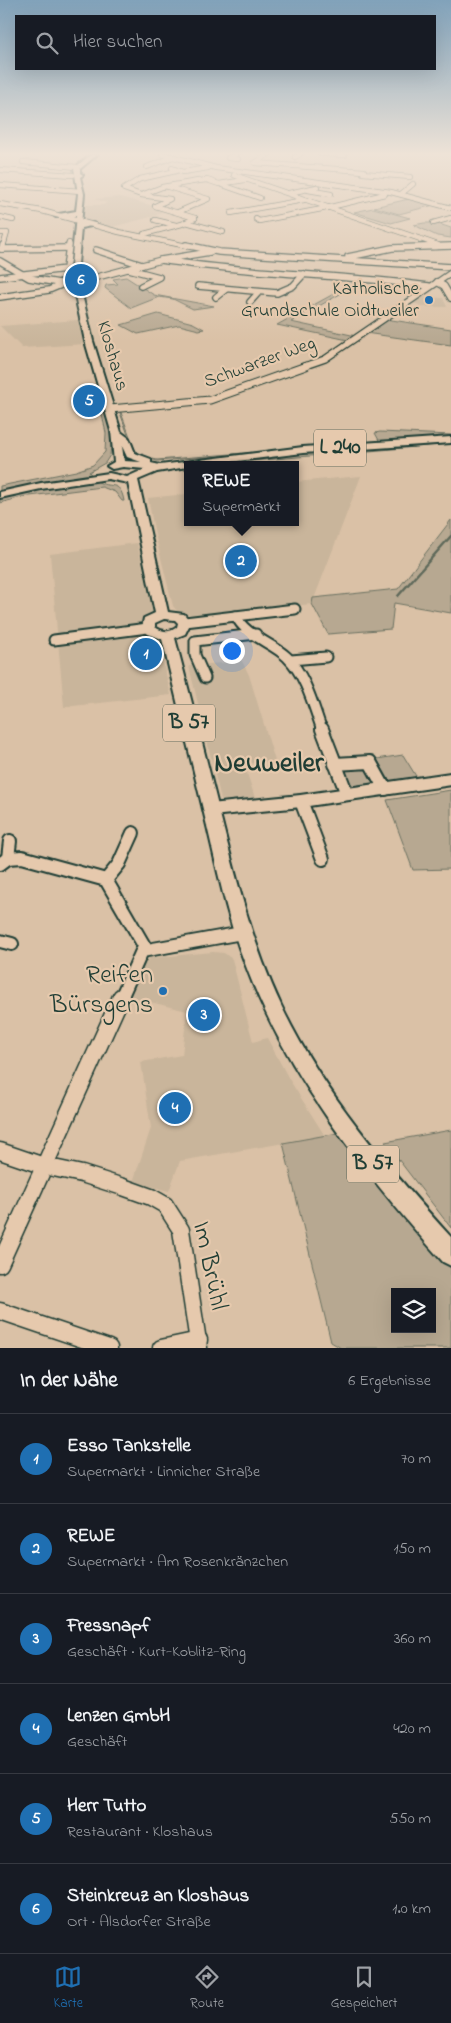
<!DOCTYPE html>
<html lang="de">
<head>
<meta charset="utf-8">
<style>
  body { margin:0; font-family:"Indie Flower",sans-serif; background:#20242c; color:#f1f3f6 }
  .controls { position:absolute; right:15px; bottom:15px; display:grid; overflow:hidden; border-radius:0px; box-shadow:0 5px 20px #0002 }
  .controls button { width:45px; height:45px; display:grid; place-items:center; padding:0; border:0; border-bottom:1px solid #363941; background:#171b24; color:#f1f3f6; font:25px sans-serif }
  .you { position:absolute; left:231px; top:650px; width:18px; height:18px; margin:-12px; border:4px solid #fff; border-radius:50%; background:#1a73e8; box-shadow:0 0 0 8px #1a73e833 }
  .badge { display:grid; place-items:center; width:32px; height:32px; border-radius:50%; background:#1f6fb2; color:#fff; font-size:16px; font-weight:700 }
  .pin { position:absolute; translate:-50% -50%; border:2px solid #fff; box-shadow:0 1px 5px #0006 }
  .popup { position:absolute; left:184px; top:461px; width:115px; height:65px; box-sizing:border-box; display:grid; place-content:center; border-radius:0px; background:#171b24; filter:drop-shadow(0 1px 4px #0005); font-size:16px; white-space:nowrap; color:#9ea1a6 }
  .popup b { font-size:19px; color:#f1f3f6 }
  .popup::after { content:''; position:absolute; left:50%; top:100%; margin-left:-10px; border:10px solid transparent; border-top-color:#171b24 }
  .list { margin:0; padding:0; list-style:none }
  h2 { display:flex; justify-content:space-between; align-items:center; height:65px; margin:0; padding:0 20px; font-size:21px }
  h2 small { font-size:16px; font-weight:400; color:#9ea1a6 }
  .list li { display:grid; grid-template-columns:32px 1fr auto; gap:15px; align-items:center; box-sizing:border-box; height:90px; padding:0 20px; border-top:1px solid #363941 }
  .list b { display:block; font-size:19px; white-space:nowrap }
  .list p { margin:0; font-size:16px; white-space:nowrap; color:#9ea1a6 }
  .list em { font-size:16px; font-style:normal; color:#9ea1a6 }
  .icon { flex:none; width:28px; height:28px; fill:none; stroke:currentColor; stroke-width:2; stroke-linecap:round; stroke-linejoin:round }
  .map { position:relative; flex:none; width:451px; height:1348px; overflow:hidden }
  .search { position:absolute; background:#171b24; box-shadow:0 5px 20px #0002; left:15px; right:15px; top:15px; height:55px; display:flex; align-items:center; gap:12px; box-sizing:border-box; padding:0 18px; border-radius:0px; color:#9ea1a6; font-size:19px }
  .sheet { height:605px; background:#171b24 }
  nav { display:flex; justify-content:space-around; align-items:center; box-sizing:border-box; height:70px; border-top:1px solid #363941; background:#171b24; font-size:14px; color:#9ea1a6 }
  nav a { display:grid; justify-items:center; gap:2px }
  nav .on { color:#1f6fb2 }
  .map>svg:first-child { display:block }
  .built { fill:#c9b59b }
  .green { fill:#b7a891; stroke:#6b7262; fill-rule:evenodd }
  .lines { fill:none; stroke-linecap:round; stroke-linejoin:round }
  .stream { stroke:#5e695a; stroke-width:2.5 }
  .minor-far5-casing { stroke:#1f3d34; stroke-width:6 }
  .minor-far4-casing { stroke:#1f3d34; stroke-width:8 }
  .minor-far3-casing { stroke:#1f3d34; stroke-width:9 }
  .minor-far2-casing { stroke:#1f3d34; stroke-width:13 }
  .minor-far1-casing { stroke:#1f3d34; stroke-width:16 }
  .minor-casing { stroke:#1f3d34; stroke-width:19 }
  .major-casing { stroke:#1f3d34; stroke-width:4 }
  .minor-far5 { stroke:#e6c9ad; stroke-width:4.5 }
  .minor-far4 { stroke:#e6c9ad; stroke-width:5.5 }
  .minor-far3 { stroke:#e6c9ad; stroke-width:7 }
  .minor-far2 { stroke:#e6c9ad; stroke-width:9 }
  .minor-far1 { stroke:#e6c9ad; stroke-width:12 }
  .minor { stroke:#e6c9ad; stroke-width:16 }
  .major { fill:#e6c9ad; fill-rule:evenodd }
  .poi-dot { fill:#1f6fb2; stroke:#e6c9ad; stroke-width:2 }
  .labels { text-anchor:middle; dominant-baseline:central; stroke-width:4.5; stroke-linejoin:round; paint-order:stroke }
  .far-poi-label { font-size:19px; fill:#1f3d34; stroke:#e6c9ad; text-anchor:end }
  .far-street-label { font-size:19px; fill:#1f3d34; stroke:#e6c9ad }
  .shield { fill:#e6c9ad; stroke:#5b6758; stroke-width:1 }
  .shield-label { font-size:21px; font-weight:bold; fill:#1f3d34 }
  .near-poi-label { font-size:26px; fill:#1f3d34; stroke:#e6c9ad; text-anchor:end }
  .near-street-label { font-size:26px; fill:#1f3d34; stroke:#e6c9ad }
  .district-label { font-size:28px; font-weight:bold; fill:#1f3d34; stroke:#e6c9ad }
</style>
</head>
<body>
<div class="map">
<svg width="451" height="1348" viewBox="0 0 451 1348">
  <rect width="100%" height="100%" fill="#dac1a6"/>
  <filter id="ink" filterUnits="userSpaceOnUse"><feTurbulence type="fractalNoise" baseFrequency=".02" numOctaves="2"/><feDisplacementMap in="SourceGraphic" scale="10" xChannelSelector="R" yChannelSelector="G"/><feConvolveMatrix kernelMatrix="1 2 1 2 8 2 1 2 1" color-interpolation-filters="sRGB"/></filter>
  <g filter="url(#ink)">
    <g class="built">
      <path d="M120,197L168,210L156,214L159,215L108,228L83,221L86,205H103L107,203L95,199Z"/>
      <path d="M419,297L443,298L447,307H419L421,305L410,303Z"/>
      <path d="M78,320L85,344L22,348L0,326Z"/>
      <path d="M361,476L312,604L193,615L177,611L173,606L155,534L148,498L187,494V522H295V482Z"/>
      <path d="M137,543L154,613L143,626L147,634L157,638L171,695L64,707L50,554Z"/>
      <path d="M242,661L249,675L275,761L244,764L256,801L235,803L221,799L189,666Z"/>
      <path d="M213,952L224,953L232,959L253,1042L267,1038L289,1079L325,1136L180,1161L169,1191L133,1182L151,1128L141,1062L182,1055L187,1011L130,997L144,964L150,958Z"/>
    </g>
    <g class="green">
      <path d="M409,199L434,205L399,214L374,207Z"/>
      <path d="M373,208L410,218L391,223L354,212Z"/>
      <path d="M424,223H436L451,228V238L437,236L414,225Z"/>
      <path d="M126,277L154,295L214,306L193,309L173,299L159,297L131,308L105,288L106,285L118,284L113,279Z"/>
      <path d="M350,285H356L291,322L356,336L321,359L284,373L280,372L321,358L348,340L277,325Z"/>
      <path d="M158,314L193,323L204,329L199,330L179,325L138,334L121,325Z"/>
      <path d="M385,319L451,329V345L365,333Z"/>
      <path d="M212,401L120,410L135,450L144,457L157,460L380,442L375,433L380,432L451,435V438L157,461L140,456L134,451L119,410Z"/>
      <path d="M101,410L105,411L112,435L110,455L105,463L89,472C91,474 94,479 97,481C109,490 120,478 124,501H122L115,492L102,487L22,497L0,503V486L76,471L93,465L105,452L106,433Z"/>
      <path d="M451,442V444L204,465L306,452Z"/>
      <path d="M451,520V613L394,603L391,629L328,634L312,604L313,598L398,589Z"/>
      <path d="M403,755L419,781L392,785L377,759Z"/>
      <path d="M348,767L370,768L377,782L374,785C353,788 353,790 344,770Z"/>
      <path d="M451,790V869L413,870L387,800Z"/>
      <path d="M451,1130V1228L385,1142Z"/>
      <path d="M338,1133L387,1196L451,1267V1348H341L331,1342L283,1143ZM395,1292H432V1329H395Z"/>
    </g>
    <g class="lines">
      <path class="stream" d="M398,596L451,536"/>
      <g class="minor-far5-casing">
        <g id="minor-far5">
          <path d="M162,154L216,168L391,192L451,208"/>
          <path d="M236,154L228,158L238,159"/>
          <path d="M269,154L255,163L364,171L363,173L410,177"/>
          <path d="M321,154L345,155"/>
          <path d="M295,157L300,154"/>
          <path d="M23,162L77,167"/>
          <path d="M147,167L173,157"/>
          <path d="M172,168L183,172L208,168"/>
          <path d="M0,170L73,175"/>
          <path d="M176,171L140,179L124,189L141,195L170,199L155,206L195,218"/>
          <path d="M234,175L438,245"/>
          <path d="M220,184L260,198"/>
          <path d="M0,185L81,191"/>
          <path d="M168,187L208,199L178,212"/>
          <path d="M308,190L331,194"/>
          <path d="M289,193L317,187"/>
          <path d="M144,194L162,187L198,181L207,180L219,184L245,180"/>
          <path d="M401,194L413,184"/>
          <path d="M0,204L42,211L119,232L192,247"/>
          <path d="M231,213L304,200"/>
          <path d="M0,217L13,220"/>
          <path d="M256,219L259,221L322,209L385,194"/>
          <path d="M155,220L176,225"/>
          <path d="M186,222L223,232"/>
          <path d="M433,223L451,218"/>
          <path d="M0,233H7L3,247"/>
          <path d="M144,234L182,224L195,218"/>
          <path d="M69,247V243"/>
          <path d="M433,247L451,246"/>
        </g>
      </g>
      <g class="minor-far4-casing">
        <g id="minor-far4">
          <path d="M186,245L219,252L451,267"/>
          <path d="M0,249L68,248"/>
          <path d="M2,249L3,245"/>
          <path d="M96,250L142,265"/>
          <path d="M348,257L392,248L451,246"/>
          <path d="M161,260C250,274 340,274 429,286"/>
          <path d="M0,261L29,278L59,283"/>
          <path d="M129,269L159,277L141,286"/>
          <path d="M0,277L66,269L69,245"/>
          <path d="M437,282L444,286L451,298"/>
          <path d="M75,283L161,260L210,252"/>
          <path d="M198,286L277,293L293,286L304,274"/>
          <path d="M0,297L49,290L61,285"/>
          <path d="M216,297L226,289"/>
          <path d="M250,302L259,292"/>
          <path d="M302,367L325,359L451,273"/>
        </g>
      </g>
      <g class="minor-far3-casing">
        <path id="minor-far3" d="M110,409L210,400L306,366"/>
      </g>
      <g class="minor-far2-casing">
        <g id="minor-far2">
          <path d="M236,616C245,636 272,642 287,657C306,676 313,705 322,730"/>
          <path d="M185,622L295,609"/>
          <path d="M54,640L148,628"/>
          <path d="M291,660L326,657"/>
          <path d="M205,678L195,655V641L256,634"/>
        </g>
      </g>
      <g class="minor-far1-casing">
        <g id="minor-far1">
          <path d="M322,729L347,794"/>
          <path d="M335,764L370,762L385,789"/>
          <path d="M301,801L323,859"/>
          <path d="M211,810L301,801L451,779"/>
          <path d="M8,858L10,841"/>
          <path d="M0,864L8,858L22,857L106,880L146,949"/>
          <path d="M106,880L119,864L133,833"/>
          <path d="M0,941L12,944"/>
          <path d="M121,998L142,951L242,933"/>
        </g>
      </g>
      <g class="minor-casing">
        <g id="minor">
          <path d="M0,1151L44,1166L82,1174L123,1187L151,1197L165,1205L181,1230L199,1348"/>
          <path d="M0,1264L121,997"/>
          <path d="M0,1311L109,1348"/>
          <path d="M161,1348L199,1340"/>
        </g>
      </g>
      <g class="major-casing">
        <path id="major" d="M92,154H98L80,169V173L83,175L80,177L84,194L81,224L93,223L96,225L81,228L77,276L73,280L79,283L75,285L81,290L93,341L121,432L129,438L135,453L151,459V463L160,465L303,447L451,437V443L303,453L204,465H187V467L157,472L138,480L168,612L184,614L191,622L185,634L175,638C191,698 206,758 221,818C237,882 253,945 281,1005C322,1092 387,1166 451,1237V1266L443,1262C363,1171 286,1076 244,961C227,918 218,872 207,826C192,764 177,701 162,639L148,634L142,628L144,618L155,613L128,483L108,479L41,489L0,498V492L41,483L109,473L127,477L145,469L123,467L112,469L107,466L114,462L111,431L85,341L74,291L69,287L54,283L70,275L76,216L56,217L53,215L76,211L78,194L74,168ZM122,446L127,457L141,462L124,461ZM164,619L175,620L178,623L177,627C170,633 162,632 155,627V623Z"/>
      </g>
      <use href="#minor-far5" class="minor-far5"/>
      <use href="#minor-far4" class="minor-far4"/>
      <use href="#minor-far3" class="minor-far3"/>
      <use href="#minor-far2" class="minor-far2"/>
      <use href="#minor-far1" class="minor-far1"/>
      <use href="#minor" class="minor"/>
      <use href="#major" class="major"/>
    </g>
  </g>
  <linearGradient id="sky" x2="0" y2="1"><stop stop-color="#81a2ba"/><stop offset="0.45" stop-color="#eee3d7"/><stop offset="1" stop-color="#eee3d7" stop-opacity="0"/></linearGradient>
  <rect width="451" height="342" fill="url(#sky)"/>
  <g class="poi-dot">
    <circle cx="429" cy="300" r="5"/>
    <circle cx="163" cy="991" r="5"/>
  </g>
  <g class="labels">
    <g class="far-poi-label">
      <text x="419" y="289">Katholische<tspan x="419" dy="22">Grundschule Oidtweiler</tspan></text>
    </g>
    <g class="far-street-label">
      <text transform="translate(112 356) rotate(74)">Kloshaus</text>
      <text transform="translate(260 363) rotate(-20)">Schwarzer Weg</text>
    </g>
    <g class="shield">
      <rect x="314" y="429.5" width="52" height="37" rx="4"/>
      <rect x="163" y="704.5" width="52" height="37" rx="4"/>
      <rect x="347" y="1145.5" width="52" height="37" rx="4"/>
    </g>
    <g class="shield-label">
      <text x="340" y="448">L 240</text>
      <text x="189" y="723">B 57</text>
      <text x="373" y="1164">B 57</text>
    </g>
    <g class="near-poi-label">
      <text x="153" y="976">Reifen<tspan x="153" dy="30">Bürsgens</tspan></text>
    </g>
    <g class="near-street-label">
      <text transform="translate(209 1266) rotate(78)">Im Brühl</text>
    </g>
    <g class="district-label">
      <text x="269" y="764">Neuweiler</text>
    </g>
  </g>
</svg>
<div class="controls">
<button><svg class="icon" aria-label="layers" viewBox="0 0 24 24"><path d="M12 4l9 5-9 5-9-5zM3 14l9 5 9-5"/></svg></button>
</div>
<div class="you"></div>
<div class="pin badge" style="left:146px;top:654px">1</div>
<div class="pin badge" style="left:241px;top:561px">2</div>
<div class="popup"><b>REWE</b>Supermarkt</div>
<div class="pin badge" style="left:204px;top:1015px">3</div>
<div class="pin badge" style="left:175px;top:1108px">4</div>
<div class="pin badge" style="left:89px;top:401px">5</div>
<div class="pin badge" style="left:81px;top:280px">6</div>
<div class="search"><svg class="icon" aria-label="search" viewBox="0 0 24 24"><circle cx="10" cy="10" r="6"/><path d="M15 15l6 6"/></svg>Hier suchen</div>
</div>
<section class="sheet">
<h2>In der Nähe<small>6 Ergebnisse</small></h2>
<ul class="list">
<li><span class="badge">1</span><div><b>Esso Tankstelle</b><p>Supermarkt · Linnicher Straße</p></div><em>70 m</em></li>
<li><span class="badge">2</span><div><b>REWE</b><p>Supermarkt · Am Rosenkränzchen</p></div><em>150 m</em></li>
<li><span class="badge">3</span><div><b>Fressnapf</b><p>Geschäft · Kurt-Koblitz-Ring</p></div><em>360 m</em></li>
<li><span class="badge">4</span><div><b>Lenzen GmbH</b><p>Geschäft</p></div><em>420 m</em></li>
<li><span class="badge">5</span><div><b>Herr Tutto</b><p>Restaurant · Kloshaus</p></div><em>550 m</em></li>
<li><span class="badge">6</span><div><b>Steinkreuz an Kloshaus</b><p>Ort · Alsdorfer Straße</p></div><em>1.0 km</em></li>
</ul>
</section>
<nav>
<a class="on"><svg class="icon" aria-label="map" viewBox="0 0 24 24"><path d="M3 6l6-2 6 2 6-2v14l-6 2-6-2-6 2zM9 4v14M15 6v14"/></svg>Karte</a>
<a><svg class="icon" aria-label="directions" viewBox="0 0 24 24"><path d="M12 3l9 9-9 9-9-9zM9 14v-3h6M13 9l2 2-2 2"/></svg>Route</a>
<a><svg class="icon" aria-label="saved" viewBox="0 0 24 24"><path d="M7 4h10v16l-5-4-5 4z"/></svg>Gespeichert</a>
</nav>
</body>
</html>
